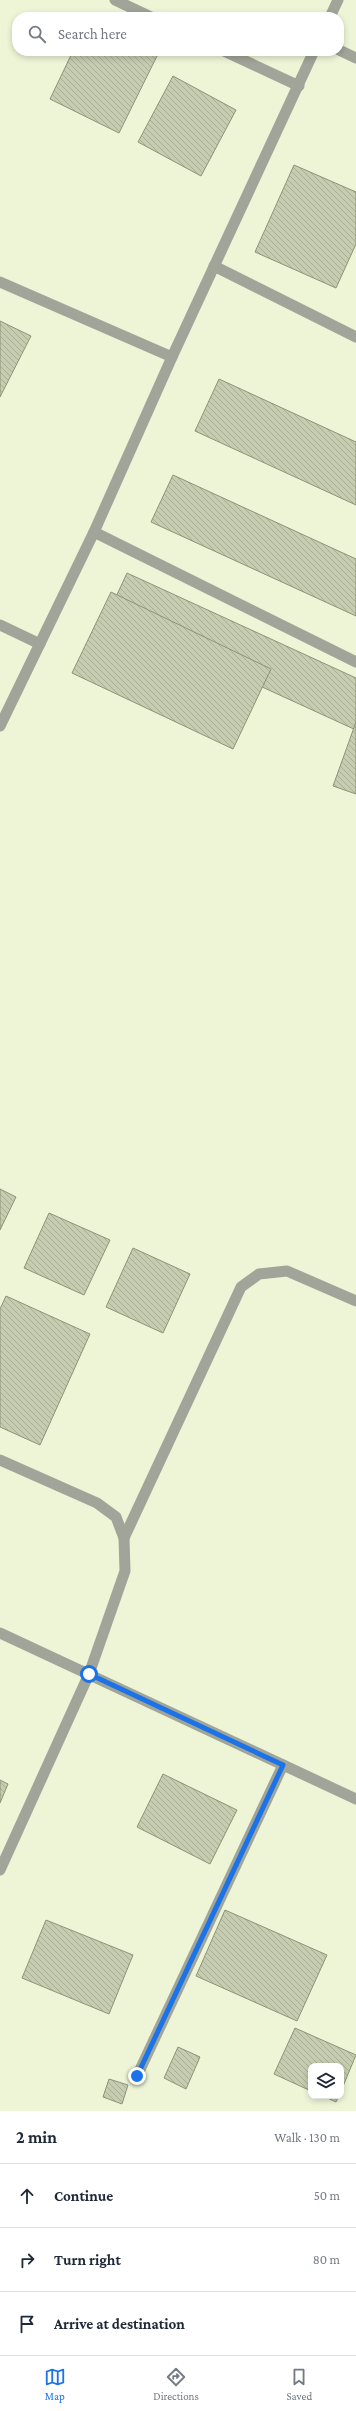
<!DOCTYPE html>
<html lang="en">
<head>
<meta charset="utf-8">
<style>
  body { margin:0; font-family:"Crimson Pro",serif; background:#f2f2f3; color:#1f2937 }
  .controls { position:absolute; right:12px; bottom:12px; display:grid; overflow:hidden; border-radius:8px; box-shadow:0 2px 6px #0003 }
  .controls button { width:36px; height:36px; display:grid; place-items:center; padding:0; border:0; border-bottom:1px solid #e0e1e3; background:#fff; color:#1f2937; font:20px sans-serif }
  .stop { position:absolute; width:12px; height:12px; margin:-9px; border:3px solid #1a73e8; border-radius:50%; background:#fff }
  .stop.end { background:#1a73e8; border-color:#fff; box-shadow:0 1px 4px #0008 }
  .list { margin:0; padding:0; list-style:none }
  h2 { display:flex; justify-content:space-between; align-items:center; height:52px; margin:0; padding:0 16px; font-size:17px }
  h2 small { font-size:13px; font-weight:400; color:#747a83 }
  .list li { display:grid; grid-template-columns:26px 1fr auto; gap:12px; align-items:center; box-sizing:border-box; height:64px; padding:0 16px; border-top:1px solid #e0e1e3 }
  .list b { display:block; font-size:15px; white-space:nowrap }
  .list em { font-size:13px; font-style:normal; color:#747a83 }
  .icon { flex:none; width:22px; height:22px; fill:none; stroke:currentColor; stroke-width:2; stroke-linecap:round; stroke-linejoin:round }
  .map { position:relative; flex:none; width:356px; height:2111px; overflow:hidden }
  .search { position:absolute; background:#fff; box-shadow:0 2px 6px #0003; left:12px; right:12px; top:12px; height:44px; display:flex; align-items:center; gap:10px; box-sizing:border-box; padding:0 14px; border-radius:16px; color:#747a83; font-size:15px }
  .sheet { height:244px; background:#fff }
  nav { display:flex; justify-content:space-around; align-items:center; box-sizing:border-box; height:56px; border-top:1px solid #e0e1e3; background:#fff; font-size:11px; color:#747a83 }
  nav a { display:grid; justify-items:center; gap:2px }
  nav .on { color:#1a73e8 }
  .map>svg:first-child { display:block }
  .building { fill:url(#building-back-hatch); stroke:#8c9377 }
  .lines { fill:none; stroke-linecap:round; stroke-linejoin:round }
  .minor { stroke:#a1a498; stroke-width:11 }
  .route { stroke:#1a73e8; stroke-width:5 }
</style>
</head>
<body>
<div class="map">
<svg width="356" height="2111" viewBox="0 0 356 2111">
  <defs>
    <pattern id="building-back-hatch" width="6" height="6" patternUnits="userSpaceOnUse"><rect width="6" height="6" fill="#c5ccaf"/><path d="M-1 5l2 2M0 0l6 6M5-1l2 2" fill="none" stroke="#a9af96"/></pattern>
  </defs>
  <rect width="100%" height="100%" fill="#eef5d7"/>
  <g class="building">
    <path d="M73,51H152L158,54L119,133L50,99Z"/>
    <path d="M173,76L236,110L201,176L138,142Z"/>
    <path d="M294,165L356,192V244L336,288L255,252Z"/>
    <path d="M0,321L31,336L0,397Z"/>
    <path d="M219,379L356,442V505L195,431Z"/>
    <path d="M173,475L356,559V616L151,522Z"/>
    <path d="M127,573L356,678V730L107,616Z"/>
    <path d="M111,592L271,669L233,749L72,673Z"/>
    <path d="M356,722V794L333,786Z"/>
    <path d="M0,1189L16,1197L0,1230Z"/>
    <path d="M49,1213L110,1240L84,1295L24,1268Z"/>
    <path d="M133,1248L190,1274L163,1333L106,1307Z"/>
    <path d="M6,1296L90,1334L40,1445L0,1427V1309Z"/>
    <path d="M163,1774L237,1810L210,1864L137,1827Z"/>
    <path d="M0,1780L8,1784L0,1803Z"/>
    <path d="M225,1910L327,1955L297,2021L196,1976Z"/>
    <path d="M46,1920L133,1955L109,2014L22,1978Z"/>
    <path d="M295,2028L356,2055L341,2091V2066H311V2091L274,2074Z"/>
    <path d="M178,2047L200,2057L186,2089L164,2078Z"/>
    <path d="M109,2079L128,2085L122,2104L103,2097Z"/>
    <path d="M323,2096H339L336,2102Z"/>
  </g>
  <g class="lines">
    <g class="minor">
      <path d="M115,0L151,17"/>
      <path d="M330,17L338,0"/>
      <path d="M339,50L356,58"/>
      <path d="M224,51L299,86"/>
      <path d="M214,266L356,337"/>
      <path d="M0,282L172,357"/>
      <path d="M94,532L356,662"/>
      <path d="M0,625L40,644"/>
      <path d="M0,726L94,532L172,357L314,51"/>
      <path d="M0,1460L97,1503L116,1517L124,1538L125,1571L89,1674L0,1870"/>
      <path d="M124,1538L241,1287L259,1274L287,1271L356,1301"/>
      <path d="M0,1633L356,1799"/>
      <path d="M137,2076L283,1765"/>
    </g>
  </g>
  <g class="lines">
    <path class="route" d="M89,1674L283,1765L137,2076"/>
  </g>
</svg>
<div class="controls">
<button><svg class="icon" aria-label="layers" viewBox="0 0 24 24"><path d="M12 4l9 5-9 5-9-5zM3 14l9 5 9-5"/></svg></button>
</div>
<div class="stop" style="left:89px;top:1674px"></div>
<div class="stop end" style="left:137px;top:2076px"></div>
<div class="search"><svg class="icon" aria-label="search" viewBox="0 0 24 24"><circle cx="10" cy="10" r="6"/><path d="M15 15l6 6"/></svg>Search here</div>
</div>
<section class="sheet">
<h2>2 min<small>Walk · 130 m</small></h2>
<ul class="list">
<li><svg class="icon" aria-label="ahead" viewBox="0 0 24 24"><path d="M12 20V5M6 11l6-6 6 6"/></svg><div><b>Continue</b></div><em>50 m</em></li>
<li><svg class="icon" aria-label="right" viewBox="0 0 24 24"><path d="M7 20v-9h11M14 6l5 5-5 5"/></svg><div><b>Turn right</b></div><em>80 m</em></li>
<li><svg class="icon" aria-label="arrive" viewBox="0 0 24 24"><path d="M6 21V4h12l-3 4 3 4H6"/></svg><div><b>Arrive at destination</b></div></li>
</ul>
</section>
<nav>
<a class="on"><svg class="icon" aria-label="map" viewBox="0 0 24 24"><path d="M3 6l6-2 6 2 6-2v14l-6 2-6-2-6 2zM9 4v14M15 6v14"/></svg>Map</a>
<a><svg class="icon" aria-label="directions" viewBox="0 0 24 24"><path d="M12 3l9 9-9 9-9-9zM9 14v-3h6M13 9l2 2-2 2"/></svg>Directions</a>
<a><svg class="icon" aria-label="saved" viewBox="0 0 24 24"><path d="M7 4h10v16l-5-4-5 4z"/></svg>Saved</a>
</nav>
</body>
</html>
